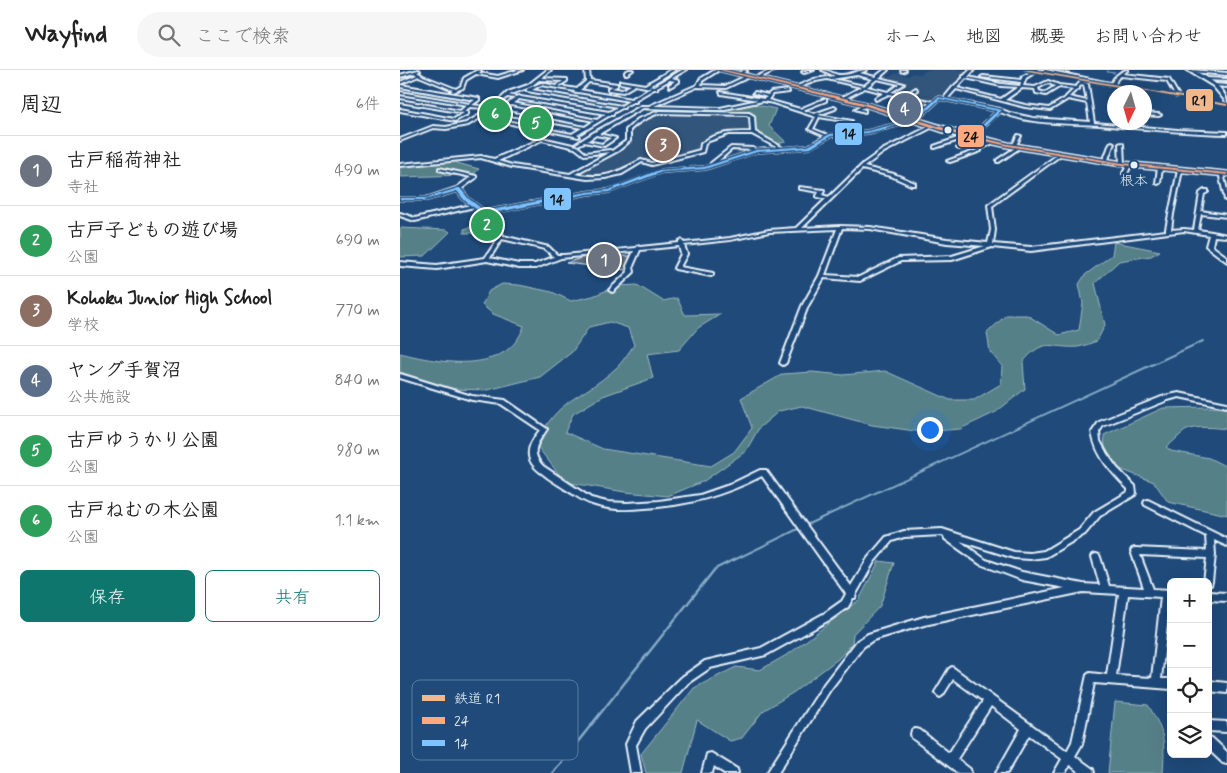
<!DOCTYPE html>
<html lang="ja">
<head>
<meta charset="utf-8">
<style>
  body { margin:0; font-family:Mynerve,"Klee One",sans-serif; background:#f6f6f6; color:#222 }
  .controls { position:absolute; right:15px; bottom:15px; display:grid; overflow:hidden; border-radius:8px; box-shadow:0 5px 20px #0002 }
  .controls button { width:45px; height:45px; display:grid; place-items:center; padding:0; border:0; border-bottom:1px solid #e0e0e0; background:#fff; color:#222; font:25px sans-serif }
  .compass { position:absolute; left:707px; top:15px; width:45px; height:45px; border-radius:50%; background:#fff; box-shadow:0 5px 20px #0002; rotate:185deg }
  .you { position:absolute; left:529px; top:359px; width:18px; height:18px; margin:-12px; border:4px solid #fff; border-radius:50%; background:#1a73e8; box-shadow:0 0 0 8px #1a73e833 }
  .badge { display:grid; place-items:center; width:32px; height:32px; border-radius:50%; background:#0f766e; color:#fff; font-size:16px; font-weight:700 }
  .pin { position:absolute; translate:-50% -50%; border:2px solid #fff; box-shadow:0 1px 5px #0006 }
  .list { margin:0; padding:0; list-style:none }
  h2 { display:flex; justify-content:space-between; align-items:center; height:65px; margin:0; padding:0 20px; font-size:21px }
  h2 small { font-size:16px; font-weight:400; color:#767676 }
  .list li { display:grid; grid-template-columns:32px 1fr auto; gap:15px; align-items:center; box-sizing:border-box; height:70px; padding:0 20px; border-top:1px solid #e0e0e0 }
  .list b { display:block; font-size:19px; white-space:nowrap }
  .list p { margin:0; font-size:16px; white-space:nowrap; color:#767676 }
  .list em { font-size:16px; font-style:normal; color:#767676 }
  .actions { display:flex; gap:10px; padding:15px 20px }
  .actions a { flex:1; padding:11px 0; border:1px solid #0f766e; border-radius:8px; text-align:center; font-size:18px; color:#0f766e }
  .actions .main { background:#0f766e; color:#fff }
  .icon { flex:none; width:28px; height:28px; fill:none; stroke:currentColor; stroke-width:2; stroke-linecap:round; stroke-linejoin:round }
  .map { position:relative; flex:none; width:827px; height:703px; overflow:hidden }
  header { display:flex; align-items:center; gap:30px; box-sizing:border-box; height:70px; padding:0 25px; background:#fff; border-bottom:1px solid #e0e0e0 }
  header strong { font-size:24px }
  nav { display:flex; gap:28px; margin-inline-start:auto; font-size:18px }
  .search { width:350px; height:45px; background:#f6f6f6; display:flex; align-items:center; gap:12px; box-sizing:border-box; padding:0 18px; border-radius:28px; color:#767676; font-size:19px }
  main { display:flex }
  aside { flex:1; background:#fff }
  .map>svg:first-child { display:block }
  .built { fill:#31547b }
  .green { fill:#568087; stroke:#9fb8c0 }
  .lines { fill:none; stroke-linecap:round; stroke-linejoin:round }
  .stream-far2 { stroke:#87aac6; stroke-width:1 }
  .stream-far1 { stroke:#87aac6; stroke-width:2 }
  .stream { stroke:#87aac6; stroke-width:2.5 }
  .building { fill:#5c6d7c; stroke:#e8f1f8 }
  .street-casing { stroke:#e8f1f8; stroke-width:4 }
  .secondary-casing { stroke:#e8f1f8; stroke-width:4 }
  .highway-casing { stroke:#e8f1f8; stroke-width:4 }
  .street { fill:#1f4a7a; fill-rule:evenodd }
  .secondary { fill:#1f4a7a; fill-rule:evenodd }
  .highway { fill:#6c7e84; fill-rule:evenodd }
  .bus-1-casing { stroke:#1f4a7a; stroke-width:3 }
  .bus-2-casing { stroke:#1f4a7a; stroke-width:3 }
  .bus-1 { fill:#ffa980; fill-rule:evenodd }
  .bus-2 { fill:#80c4ff; fill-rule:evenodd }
  .rail-1-casing { stroke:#1f4a7a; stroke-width:3 }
  .rail-1 { fill:#f1b78d; fill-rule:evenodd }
  .bus-dot { fill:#e8f1f8; stroke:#1f4a7a; stroke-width:2 }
  .labels { text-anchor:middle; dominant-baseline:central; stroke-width:4.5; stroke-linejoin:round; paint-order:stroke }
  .far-bus-label { font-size:14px; fill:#e8f1f8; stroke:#1f4a7a }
  .key { fill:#1f4a7a; stroke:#5b7ca0; stroke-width:1 }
  .key-label { font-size:14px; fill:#e8f1f8 }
  .line-badge { stroke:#1f4a7a; stroke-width:2 }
  .pale-badge-label { font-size:14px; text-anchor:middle; font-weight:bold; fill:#111 }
</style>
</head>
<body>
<header>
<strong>Wayfind</strong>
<div class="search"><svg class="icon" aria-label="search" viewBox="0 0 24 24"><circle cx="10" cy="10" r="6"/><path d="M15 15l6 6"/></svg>ここで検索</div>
<nav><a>ホーム</a><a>地図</a><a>概要</a><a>お問い合わせ</a></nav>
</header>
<main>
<aside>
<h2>周辺<small>6件</small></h2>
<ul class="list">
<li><span class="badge" style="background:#6b7280">1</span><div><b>古戸稲荷神社</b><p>寺社</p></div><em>490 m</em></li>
<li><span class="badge" style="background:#2e9e5b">2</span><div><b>古戸子どもの遊び場</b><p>公園</p></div><em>690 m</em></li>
<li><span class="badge" style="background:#8d6e63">3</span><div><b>Kohoku Junior High School</b><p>学校</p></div><em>770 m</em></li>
<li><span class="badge" style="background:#5c6f8a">4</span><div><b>ヤング手賀沼</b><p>公共施設</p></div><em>840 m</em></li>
<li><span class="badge" style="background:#2e9e5b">5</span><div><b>古戸ゆうかり公園</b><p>公園</p></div><em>980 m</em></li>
<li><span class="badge" style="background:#2e9e5b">6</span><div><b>古戸ねむの木公園</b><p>公園</p></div><em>1.1 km</em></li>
</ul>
<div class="actions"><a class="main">保存</a><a>共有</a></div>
</aside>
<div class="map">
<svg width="827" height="703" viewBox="0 0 827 703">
  <rect width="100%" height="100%" fill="#1f4a7a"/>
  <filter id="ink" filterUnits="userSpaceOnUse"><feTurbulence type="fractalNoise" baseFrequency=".02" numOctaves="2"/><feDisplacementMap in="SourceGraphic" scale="10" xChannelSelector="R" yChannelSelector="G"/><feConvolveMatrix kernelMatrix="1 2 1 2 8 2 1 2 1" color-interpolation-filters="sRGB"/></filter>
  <g filter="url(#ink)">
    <g class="built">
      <path d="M527,0H572L546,28H539L533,33L490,23L505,14L486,9L496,3L508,6L513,3L521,4Z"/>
      <path d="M259,43L349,45L351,61L317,65L305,70L301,80L253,93L241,90L225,99L201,107L173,105L224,76L231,69L230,59L237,52Z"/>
    </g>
    <g class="green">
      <path d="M354,34L376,39L369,56L386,72L376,74L353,62L351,46L345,44L246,40L254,38L322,40Z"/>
      <path d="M55,90L57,93L79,99L74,104L67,105L0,107V97Z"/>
      <path d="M92,151L101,162L79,166L76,163H64V159Z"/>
      <path d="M0,158L47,160L50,162L25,186L0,187Z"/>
      <path d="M714,172L760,181L751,186L719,191L695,213L705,255L697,271C691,273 684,276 678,277C650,279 645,266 623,292L625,319L596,342L560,359L522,362L472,355L402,336L379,341L359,358L346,381L304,411L268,426L225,422L165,412L136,375C157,327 181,330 215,299C222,293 228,283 234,275L228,258L210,252L189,257L172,282L140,307L88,320L52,319L0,302V283C40,293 107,306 124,256L93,244L82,235L89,221L102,214L119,215L152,222L171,231L193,226L217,216L237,215L263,231L277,228L285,245L321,244L298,258L279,280L247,284L253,308L203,326L173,344L165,362L203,379L311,396L334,382L352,358L341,328L383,304L412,302L443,305L485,301L550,330H574L601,314L602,296L590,282L587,263L606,245H627L659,265L679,260L683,233L679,214L685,205L712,185Z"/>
      <path d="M810,337L827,338V359C816,358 796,355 785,361C778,366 774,372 766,377L771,381L809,388L827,397V445L768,432L754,412L720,399L705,379L704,365L763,338Z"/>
      <path d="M479,491L494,493L480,536L453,564L452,574L438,589L394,622L363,641L342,668L330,671L297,650L283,703H246L241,684L294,618L336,597L360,600L390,583L459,530Z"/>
      <path d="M715,632L748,635C765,662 765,671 763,703H708Z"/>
    </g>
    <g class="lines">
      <path class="stream-far2" d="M708,0L707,2L715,3"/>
      <g class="stream-far1">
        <path d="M404,456L803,271"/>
        <path d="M332,491L400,458"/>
      </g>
      <path class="stream" d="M153,703L315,499L335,489"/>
    </g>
    <path class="building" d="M201,186H230L226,200L166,193L181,188Z"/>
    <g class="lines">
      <g class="street-casing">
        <g id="street">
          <path d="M18,0L20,1L17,2L23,6L56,19L61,16L64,8L78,0L81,1L79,3L98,6L118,0H123L98,8L76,4L66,10L63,18L53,22L51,21L53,20L19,6L0,14V12L17,5L14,3L0,7V5Z"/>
          <path d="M147,0H151L141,8L167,9V11L159,16L177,19L186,11L185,0H189L190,10L217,14V16L212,18L222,20L231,15L220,13V11L245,15L271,0H275L249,16L253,17L282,0H286L272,8L279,10V12L270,17L269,15L275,11L270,10L257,17V19H254L235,30L236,32H233L224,36V38H222L213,43V45H210L177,65H179V67L140,59L151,53L99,43V41L115,28L107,27L92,41L85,45L120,54V56L82,47L68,55L46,59L33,58L0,71V69L33,56L46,57L66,53L90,39L108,22L128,15ZM139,10L163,11L156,16L141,13L127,19V21L218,37L209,42L121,27L119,26L117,27L109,25L130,17ZM189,12L213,16L208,18V20L223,22L235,15L251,18L231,29L180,20ZM141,15L175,21L174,22L176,23L178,22L229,31L221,36L132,20ZM119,29L206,44L197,50L113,33ZM111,35L194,51L185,57L103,41ZM155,53L182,58L172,64L146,59Z"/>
          <path d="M229,0H233L227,4H225V2Z"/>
          <path d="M315,0H319L302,11L301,15L325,16L348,5L351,6L326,18L297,17L254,36L320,38L358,30L321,24L320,22L364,29L367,27L353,23L355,22L368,25L371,22L388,20L389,22L372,24L368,30L400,39L424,29H426V31L403,40L414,44L434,37L436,38L435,39L418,45L452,51L450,52L419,47L413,59L428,65L468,61L514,49L531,34L489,24L476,30L475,28L484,23L465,18L442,30L441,28L461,17L427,9L416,11L397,18L395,17L414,9L435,6L422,0C430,0 435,6 442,5C451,5 458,0 467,0L460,3L475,7L484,0H488L479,8L504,14L491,22L505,25L516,18L517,20L508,26L533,32L538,27L544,28L553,17L563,8V6H564L570,0H574L568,7L601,14L620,16L621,12L581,7L583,6L621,10L623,6L633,1L634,3L626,8L623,16L635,17L648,11L659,15L676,17L682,10H684L683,12L688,14L694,53L778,60L827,62V64C784,63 742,59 700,55C667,53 631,55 600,42L580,61L568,65V67L535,78H534V76L563,66V64L578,59L597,41L540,29L516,51L468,63L431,66L410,78L356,82L305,99L262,102L209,122L187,124L87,144L101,158L103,166L149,177L157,185H164L236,178L238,176L240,177L279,173V171L281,170L284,173L330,168L369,160L396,158L426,129L417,127V126L419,122L401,119H399V117L424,120V121L422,125L429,127L464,93L482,80L532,55H533V57L484,82L464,97L494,104L515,113V115H511L491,106L462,99L402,158L440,156L470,157L547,169L588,173L591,160L588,135L660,83L662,84L661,85L592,136L595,160L593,174L631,177L766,161V159L778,100L780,99L782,100L773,144L771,160L784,159L794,160L800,123L804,120H808V122L804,124L801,141L827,145V147L801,144L798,160L812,162L827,165V167L814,166L812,176L827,187V192L806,176L809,165L784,161L631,181L592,177L552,190L501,191L460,211L424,208L408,236L386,293L383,295L380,293L402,236L419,206L437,159L369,162L330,170L284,175L287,184L280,197L313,203V205L311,206L275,199L274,198L281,184L279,176L240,180L233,196L234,202L214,221L212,222L209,220L210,219L228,202L227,196L234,181L161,188L136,198H119L87,191L37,199L0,196V192L37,195L85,188L99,167C95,154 84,145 74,137L15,151L0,146V143L15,148L71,135L65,131L57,121L26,130H0V128H26L56,118L71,107L39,100V98L76,106V108L61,119L69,129L85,141L187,122L208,120L261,100L305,97L310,95L311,93L331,77L353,78L355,79L353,80L332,79L316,93L356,80L378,78L352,64H329L309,71L305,74L303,82L252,95L242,92L222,104L205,108L187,109L112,97L81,88L0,96V94L81,86L94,89L142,68L177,76L185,83L210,80L212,81L226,71V60L238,49L259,41L349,43L354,46L355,62L383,78L408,76L425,66L409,59L416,47L373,33L363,31L320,40L243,38L199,64L216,68L204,76L184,72L178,75L176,74L193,63L241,36H249L297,15L300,9ZM457,5L473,9L464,16L432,9ZM566,8L601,16L618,17L601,29L557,18ZM477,9L499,14L488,22L467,17ZM648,13L655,16L645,23L639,21L638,18ZM682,14L684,15L687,31L669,27L677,19H679V17ZM659,17L674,19L664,29L649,38L625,35L605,30L622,18L635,19L636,23L646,25ZM556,19L625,37L650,40L668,29L687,33L690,52L633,48L610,43L600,39L547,29ZM259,43L347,45L350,47L351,62C334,62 314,62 301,74L300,80L252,93L241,90C216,103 204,110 175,104L218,81L230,71V60C239,51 247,48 259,43ZM196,65L211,68L202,74L187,71ZM142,70L175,78L184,85L210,82L170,104L112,95L98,91ZM442,158L470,159L547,173L585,176L552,186L498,188L459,207L425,205ZM102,169L145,179L154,187L135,194H119L90,188Z"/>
          <path d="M344,0L347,1L339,5L336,4Z"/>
          <path d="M371,0H376L357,9L354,8Z"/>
          <path d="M408,0H414L404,3L402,2Z"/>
          <path d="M502,0H506L503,2L501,1Z"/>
          <path d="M639,0H646L710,13L712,12C714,7 722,0 728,0L723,4L769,9L779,26L776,27L767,11L721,6L717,9L715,14L710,15Z"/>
          <path d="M791,0L827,3V5L792,2Z"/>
          <path d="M805,8L827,9V11L806,10Z"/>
          <path d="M814,14L827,15V17L815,16Z"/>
          <path d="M0,15L79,28V30L72,35L86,37L84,38L70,37L64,41L68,42V44L55,51L0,41V39L54,49L64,43L0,32V30L60,41L67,35L0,24V22L69,34L75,30L0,17Z"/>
          <rect x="718" y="19" width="2" height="3"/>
          <path d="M466,34L469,35L461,39L465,40V42L455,39Z"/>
          <path d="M744,43L759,44L761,45L759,46L744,45Z"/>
          <path d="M618,65L621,66L615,77H613L612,76Z"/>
          <path d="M579,68L582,69L560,79L557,78Z"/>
          <path d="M592,71L595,72L581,79V81L550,92L547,91L577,80V78Z"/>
          <path d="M712,72L714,73L707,92L704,93L703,92L710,73Z"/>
          <path d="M721,73L723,74L724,94L722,95L720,94L719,74Z"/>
          <path d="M618,76L621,77L599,92H597V90Z"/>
          <path d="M728,94L731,95L727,104H723V103Z"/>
          <path d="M758,97L762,98L760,113L758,114L756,113Z"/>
          <path d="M819,102L823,103L827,120V131L825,130Z"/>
          <path d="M0,304L72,326L105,330L147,359C138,373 129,381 143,396L191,428L207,432L227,433L259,431L300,425L329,415L360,400H366L451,516L468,488L486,467L504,461L542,459L614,482L630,483L644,481L679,460L694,442L728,422V419C711,402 696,386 692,362L699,352L764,326L779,323L827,333V337L779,327L768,330L703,356L699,362L700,371L707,384L717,398L735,416L736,423L735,425L700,446L685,464L646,487L630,489L614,488L560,471L586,490L622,502L683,514L700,515L692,487L693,485L696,484L699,485L700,487L709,516L744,518L731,481L732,479L735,478L807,481L806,466L745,435L744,433L745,431L748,430L827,469V476L814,470L815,485L812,512L811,515L808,516V512H804L807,488L740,485L753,519L771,520L761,609H771V619L694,613L682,674L675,686L693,699L694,703H680L670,695L665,703H654L662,689L629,665L607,703H596L621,659L591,636L557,689L570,699L571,703H558L512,668L511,664L512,660L516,659L520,660L549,683L583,631L553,609L543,625L540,627L537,625L535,622L537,619L549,599L552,597L555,599L667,681L672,672L687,605L690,603L707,605L719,524L683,522L524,555L473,570L463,577L430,620L378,703H367L424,614L457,571L468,564L524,547L665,518L622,510L580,494L545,469L544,466L542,465L504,467L492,471L474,492L456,524L455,528H453L448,537L431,549L366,585L310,598L288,613L245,659L236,675L241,703H231L226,674L237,651L282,607L305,591L361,578L425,543L442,531L446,524L362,406C325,425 287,436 245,438C227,440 209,440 192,434C182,431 174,424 165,419C158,414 150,410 143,404C123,390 126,377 140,360L101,334L72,330L0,308ZM728,525L761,527L752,608L716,606Z"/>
          <path d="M808,522L827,523V531L808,530Z"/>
          <path d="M808,611L827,613V623L808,621Z"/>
          <path d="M808,651L827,652V662L808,661Z"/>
          <path d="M808,667L812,668L827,682V694L823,693L808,679Z"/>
          <path d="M311,683L337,699L338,703H324L314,696L312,703H302L307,684Z"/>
        </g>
      </g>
      <g class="secondary-casing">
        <path id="secondary" d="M787,0C800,0 827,18 827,33L813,16Z"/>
      </g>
      <g class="highway-casing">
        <path id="highway" d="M318,0H328L466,33L558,61L608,73L722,92L827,102V106L722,96L608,77L553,65L462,35Z"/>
      </g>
      <use href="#street" class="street"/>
      <use href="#secondary" class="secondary"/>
      <use href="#highway" class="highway"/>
      <g class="bus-1-casing">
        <path id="bus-1" d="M319,0H325L465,33L557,62L608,74L722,93L827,103V105L722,95L608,76L554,64L463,35Z"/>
      </g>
      <g class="bus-2-casing">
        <path id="bus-2" d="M538,27L602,40L580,61L564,66L562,65V64L578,59L597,41L540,29L516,51L468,63L431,66L411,78L357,82L305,99L262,102L209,122L187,124L84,145L65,131L57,121L26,130H0V128H26L58,118H60L69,129L85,141L187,122L208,120L259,100L304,97L356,80L408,76L430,64L468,61L514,49Z"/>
      </g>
      <use href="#bus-1" class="bus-1"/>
      <use href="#bus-2" class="bus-2"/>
      <g class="rail-1-casing">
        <path id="rail-1" d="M622,0H631L827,34V36Z"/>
      </g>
      <use href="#rail-1" class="rail-1"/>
    </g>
  </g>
  <g class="bus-dot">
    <circle cx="548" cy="60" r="4.5"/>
    <circle cx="734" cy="95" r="4.5"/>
  </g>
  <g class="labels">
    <g class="far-bus-label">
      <text x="734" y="111">根本</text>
    </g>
  </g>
  <rect x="12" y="610" width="166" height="80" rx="8" class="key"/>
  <rect x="22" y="625" width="23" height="6" fill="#f1b78d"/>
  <rect x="22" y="647" width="23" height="7" fill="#ffa980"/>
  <rect x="22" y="670" width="23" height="6" fill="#80c4ff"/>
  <g class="key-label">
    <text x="54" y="633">鉄道 R1</text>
    <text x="54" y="655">24</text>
    <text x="54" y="678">14</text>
  </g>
  <g class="line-badge">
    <rect x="785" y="18" width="29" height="24" rx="5" fill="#f1b78d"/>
    <rect x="434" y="52" width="29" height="24" rx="5" fill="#80c4ff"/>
    <rect x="557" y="54" width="28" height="24" rx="5" fill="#ffa980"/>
    <rect x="143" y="117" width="29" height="24" rx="5" fill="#80c4ff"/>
  </g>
  <g class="pale-badge-label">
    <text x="799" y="35">R1</text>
    <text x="449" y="68">14</text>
    <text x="571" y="71">24</text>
    <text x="157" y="134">14</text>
  </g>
</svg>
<div class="controls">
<button>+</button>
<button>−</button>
<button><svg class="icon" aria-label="locate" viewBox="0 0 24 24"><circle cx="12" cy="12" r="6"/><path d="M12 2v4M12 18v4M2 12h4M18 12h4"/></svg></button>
<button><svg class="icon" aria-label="layers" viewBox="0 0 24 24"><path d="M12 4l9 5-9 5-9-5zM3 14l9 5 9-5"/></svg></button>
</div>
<svg class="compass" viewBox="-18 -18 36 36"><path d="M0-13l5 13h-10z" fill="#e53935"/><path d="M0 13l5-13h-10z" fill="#767676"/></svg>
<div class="you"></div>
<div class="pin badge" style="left:204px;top:190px;background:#6b7280">1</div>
<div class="pin badge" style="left:87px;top:155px;background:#2e9e5b">2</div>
<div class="pin badge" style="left:263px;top:75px;background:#8d6e63">3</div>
<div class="pin badge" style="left:505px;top:39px;background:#5c6f8a">4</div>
<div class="pin badge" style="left:136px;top:53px;background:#2e9e5b">5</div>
<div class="pin badge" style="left:95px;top:44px;background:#2e9e5b">6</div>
</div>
</main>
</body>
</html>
